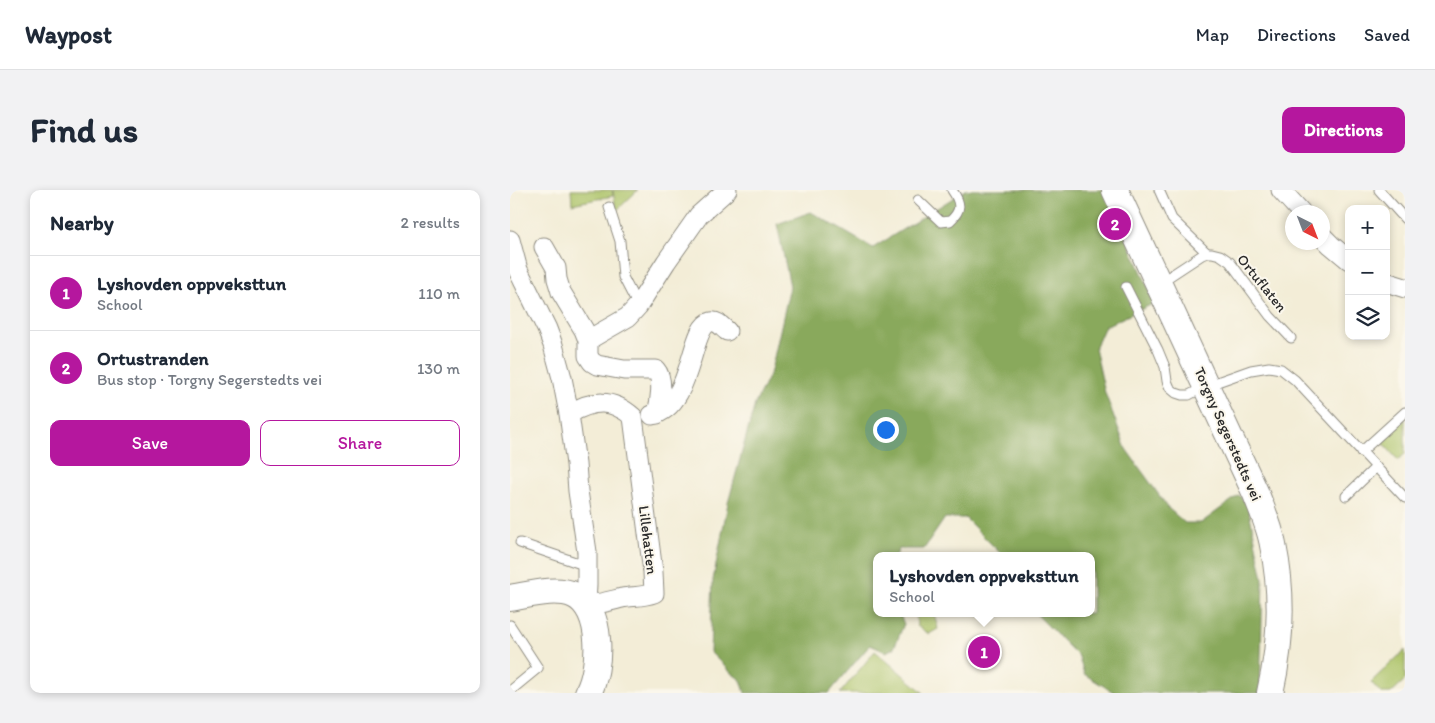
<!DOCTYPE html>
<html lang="en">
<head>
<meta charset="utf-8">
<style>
  body { margin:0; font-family:Itim,sans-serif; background:#f2f2f3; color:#1f2937 }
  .controls { position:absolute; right:15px; top:15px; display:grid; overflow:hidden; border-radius:10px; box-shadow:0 2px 8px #0003 }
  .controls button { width:45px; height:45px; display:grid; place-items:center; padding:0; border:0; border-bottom:1px solid #e0e1e3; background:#fff; color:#1f2937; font:25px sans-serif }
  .compass { position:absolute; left:775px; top:15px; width:45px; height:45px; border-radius:50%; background:#fff; box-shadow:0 2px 8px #0003; rotate:138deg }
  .you { position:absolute; left:375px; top:239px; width:18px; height:18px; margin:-12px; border:4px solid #fff; border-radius:50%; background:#1a73e8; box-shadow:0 0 0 8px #1a73e833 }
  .badge { display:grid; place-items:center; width:32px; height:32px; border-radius:50%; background:#b5179e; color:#fff; font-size:16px; font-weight:700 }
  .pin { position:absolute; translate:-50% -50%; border:2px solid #fff; box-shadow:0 1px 5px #0006 }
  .popup { position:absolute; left:363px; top:362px; width:222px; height:65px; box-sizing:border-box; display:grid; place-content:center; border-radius:10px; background:#fff; filter:drop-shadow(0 1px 4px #0005); font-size:16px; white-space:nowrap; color:#747a83 }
  .popup b { font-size:19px; color:#1f2937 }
  .popup::after { content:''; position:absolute; left:50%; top:100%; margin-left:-10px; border:10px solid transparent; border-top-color:#fff }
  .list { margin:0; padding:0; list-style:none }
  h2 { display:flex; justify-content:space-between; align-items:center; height:65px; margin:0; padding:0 20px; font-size:21px }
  h2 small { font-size:16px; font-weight:400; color:#747a83 }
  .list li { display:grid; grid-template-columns:32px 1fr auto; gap:15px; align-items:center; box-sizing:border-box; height:75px; padding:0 20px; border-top:1px solid #e0e1e3 }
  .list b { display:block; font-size:19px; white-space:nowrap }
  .list p { margin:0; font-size:16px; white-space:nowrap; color:#747a83 }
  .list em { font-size:16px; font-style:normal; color:#747a83 }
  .actions { display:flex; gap:10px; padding:15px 20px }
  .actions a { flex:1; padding:11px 0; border:1px solid #b5179e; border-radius:10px; text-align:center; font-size:18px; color:#b5179e }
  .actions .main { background:#b5179e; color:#fff }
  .icon { flex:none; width:28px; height:28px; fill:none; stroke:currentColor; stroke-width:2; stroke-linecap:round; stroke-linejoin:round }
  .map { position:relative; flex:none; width:895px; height:503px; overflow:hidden; border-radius:10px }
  header { display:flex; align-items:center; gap:30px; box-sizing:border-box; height:70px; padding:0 25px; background:#fff; border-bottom:1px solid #e0e1e3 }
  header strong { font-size:24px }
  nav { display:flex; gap:28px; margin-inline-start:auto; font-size:18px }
  .intro { display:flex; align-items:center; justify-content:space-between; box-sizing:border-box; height:120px; padding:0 30px }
  h1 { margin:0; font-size:35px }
  .button { padding:12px 22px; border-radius:10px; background:#b5179e; color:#fff; font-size:18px; font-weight:700 }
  main { display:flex; gap:30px; padding:0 30px }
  aside { flex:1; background:#fff; border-radius:10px; box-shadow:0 2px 8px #0003 }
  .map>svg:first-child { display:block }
  .green { fill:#acc368; stroke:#6c774a }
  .forest { fill:#89a95c; stroke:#5a6a44 }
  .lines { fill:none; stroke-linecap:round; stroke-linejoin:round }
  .lane-casing { stroke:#8f8c81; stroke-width:11 }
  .street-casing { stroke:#8f8c81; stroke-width:21 }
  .secondary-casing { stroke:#8f8c81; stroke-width:28 }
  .lane { stroke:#fff; stroke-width:9 }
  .street { stroke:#fff; stroke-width:19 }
  .secondary { stroke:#fff; stroke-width:26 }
  .labels { text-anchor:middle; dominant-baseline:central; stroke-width:4; stroke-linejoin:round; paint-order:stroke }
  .street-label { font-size:15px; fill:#2b2b2b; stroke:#fbf7ec }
</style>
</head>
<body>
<header>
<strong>Waypost</strong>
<nav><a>Map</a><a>Directions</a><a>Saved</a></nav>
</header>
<div class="intro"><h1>Find us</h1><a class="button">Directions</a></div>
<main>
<aside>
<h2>Nearby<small>2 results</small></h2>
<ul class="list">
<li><span class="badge">1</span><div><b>Lyshovden oppveksttun</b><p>School</p></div><em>110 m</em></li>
<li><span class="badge">2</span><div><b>Ortustranden</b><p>Bus stop · Torgny Segerstedts vei</p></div><em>130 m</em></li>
</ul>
<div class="actions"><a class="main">Save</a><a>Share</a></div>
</aside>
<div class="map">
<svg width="895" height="503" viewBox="0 0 895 503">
  <rect width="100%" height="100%" fill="#fbf7ec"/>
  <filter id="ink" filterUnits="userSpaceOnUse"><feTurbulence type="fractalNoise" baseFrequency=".02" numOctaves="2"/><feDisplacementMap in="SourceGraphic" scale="10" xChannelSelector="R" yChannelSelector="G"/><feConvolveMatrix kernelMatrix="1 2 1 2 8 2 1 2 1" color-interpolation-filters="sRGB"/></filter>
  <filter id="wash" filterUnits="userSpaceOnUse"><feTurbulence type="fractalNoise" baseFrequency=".0096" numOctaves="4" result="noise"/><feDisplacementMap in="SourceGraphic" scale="20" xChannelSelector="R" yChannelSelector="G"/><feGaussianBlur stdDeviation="1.12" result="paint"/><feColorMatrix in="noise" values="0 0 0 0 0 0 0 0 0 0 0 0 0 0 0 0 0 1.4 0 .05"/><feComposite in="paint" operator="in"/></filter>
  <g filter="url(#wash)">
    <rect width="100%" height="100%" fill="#f3edd7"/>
    <g class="green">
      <path d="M61,0H102L103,6L62,14Z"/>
      <path d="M103,0H128L106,21Z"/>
      <path d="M895,229V264L888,270L871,251Z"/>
      <path d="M406,423H424L428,439L419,444L407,436Z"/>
      <path d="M895,460V490L881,503H871L861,492Z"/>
      <path d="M365,461L414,503H330Z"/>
    </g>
    <path class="forest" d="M456,0H596L645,113L595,136L585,158L595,203L616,259L659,319L675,333H691L729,305L738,316L753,389L750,503H605L574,484L569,467L525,423H582V366H493L455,328H435L414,359H389L386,366H366V423H389L394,434L384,458L376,462L360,455L319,503H235L231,490L221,483L200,462L203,390L218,313L245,214L261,181L280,96L267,34L301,22L363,58Z"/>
  </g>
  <g filter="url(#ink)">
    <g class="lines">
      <g class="lane-casing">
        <g id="lane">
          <path d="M649,0L662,29L697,63"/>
          <path d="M869,0L895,29"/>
          <path d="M408,10L431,32L440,31C452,20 451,13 442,0"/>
          <path d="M99,17L110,51L113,87L128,116"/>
          <path d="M651,92L692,65L697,63H702L710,65L720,72L760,126L781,148"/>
          <path d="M616,97L648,160L655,177L657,191L660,198L666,203L672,205H679L696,196L741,180L759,177L771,179L785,190L895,308"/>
          <path d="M851,262L895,222"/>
          <path d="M836,306L866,277"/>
          <path d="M10,353L77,376"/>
          <path d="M0,435L28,478L0,501"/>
        </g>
      </g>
      <g class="street-casing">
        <g id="street">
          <path d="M771,0L791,22"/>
          <path d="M812,46L821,55L839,70"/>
          <path d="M0,50L8,80L37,139L43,155L52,188L59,224L66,274L68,301L77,362V395L76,414C88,415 100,411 112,408C123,406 133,407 144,403L143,382L123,227C102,208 83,210 59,224"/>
          <path d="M34,57L46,78L47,89L51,102L74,140L78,150V166L82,172L87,175L114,180H146C154,189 150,212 147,224"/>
          <path d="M876,92L895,98"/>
          <path d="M78,150L118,127L128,116L156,72L189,25L217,0"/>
          <path d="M142,225C184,216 179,136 201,132C207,130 213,138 217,141"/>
        </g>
      </g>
      <g class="secondary-casing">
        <g id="secondary">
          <path d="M605,0L746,304C752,320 760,337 763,355C773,403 771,455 760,503"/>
          <path d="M0,408C19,405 45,397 64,405C94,419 91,479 78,503"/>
        </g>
      </g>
      <use href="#lane" class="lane"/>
      <use href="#street" class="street"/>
      <use href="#secondary" class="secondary"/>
    </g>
  </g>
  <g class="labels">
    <g class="street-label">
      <text transform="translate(752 93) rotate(51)">Ortuflaten</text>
      <text transform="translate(718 244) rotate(66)">Torgny Segerstedts vei</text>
      <text transform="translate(138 350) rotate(83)">Lillehatten</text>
    </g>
  </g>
</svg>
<div class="controls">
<button>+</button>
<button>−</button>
<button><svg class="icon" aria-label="layers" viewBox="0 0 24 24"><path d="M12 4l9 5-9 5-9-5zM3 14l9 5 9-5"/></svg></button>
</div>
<svg class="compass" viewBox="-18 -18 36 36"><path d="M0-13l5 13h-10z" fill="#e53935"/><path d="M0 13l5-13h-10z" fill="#747a83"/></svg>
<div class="you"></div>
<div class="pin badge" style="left:474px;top:462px">1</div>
<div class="popup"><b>Lyshovden oppveksttun</b>School</div>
<div class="pin badge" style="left:605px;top:34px">2</div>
</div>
</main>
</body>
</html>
